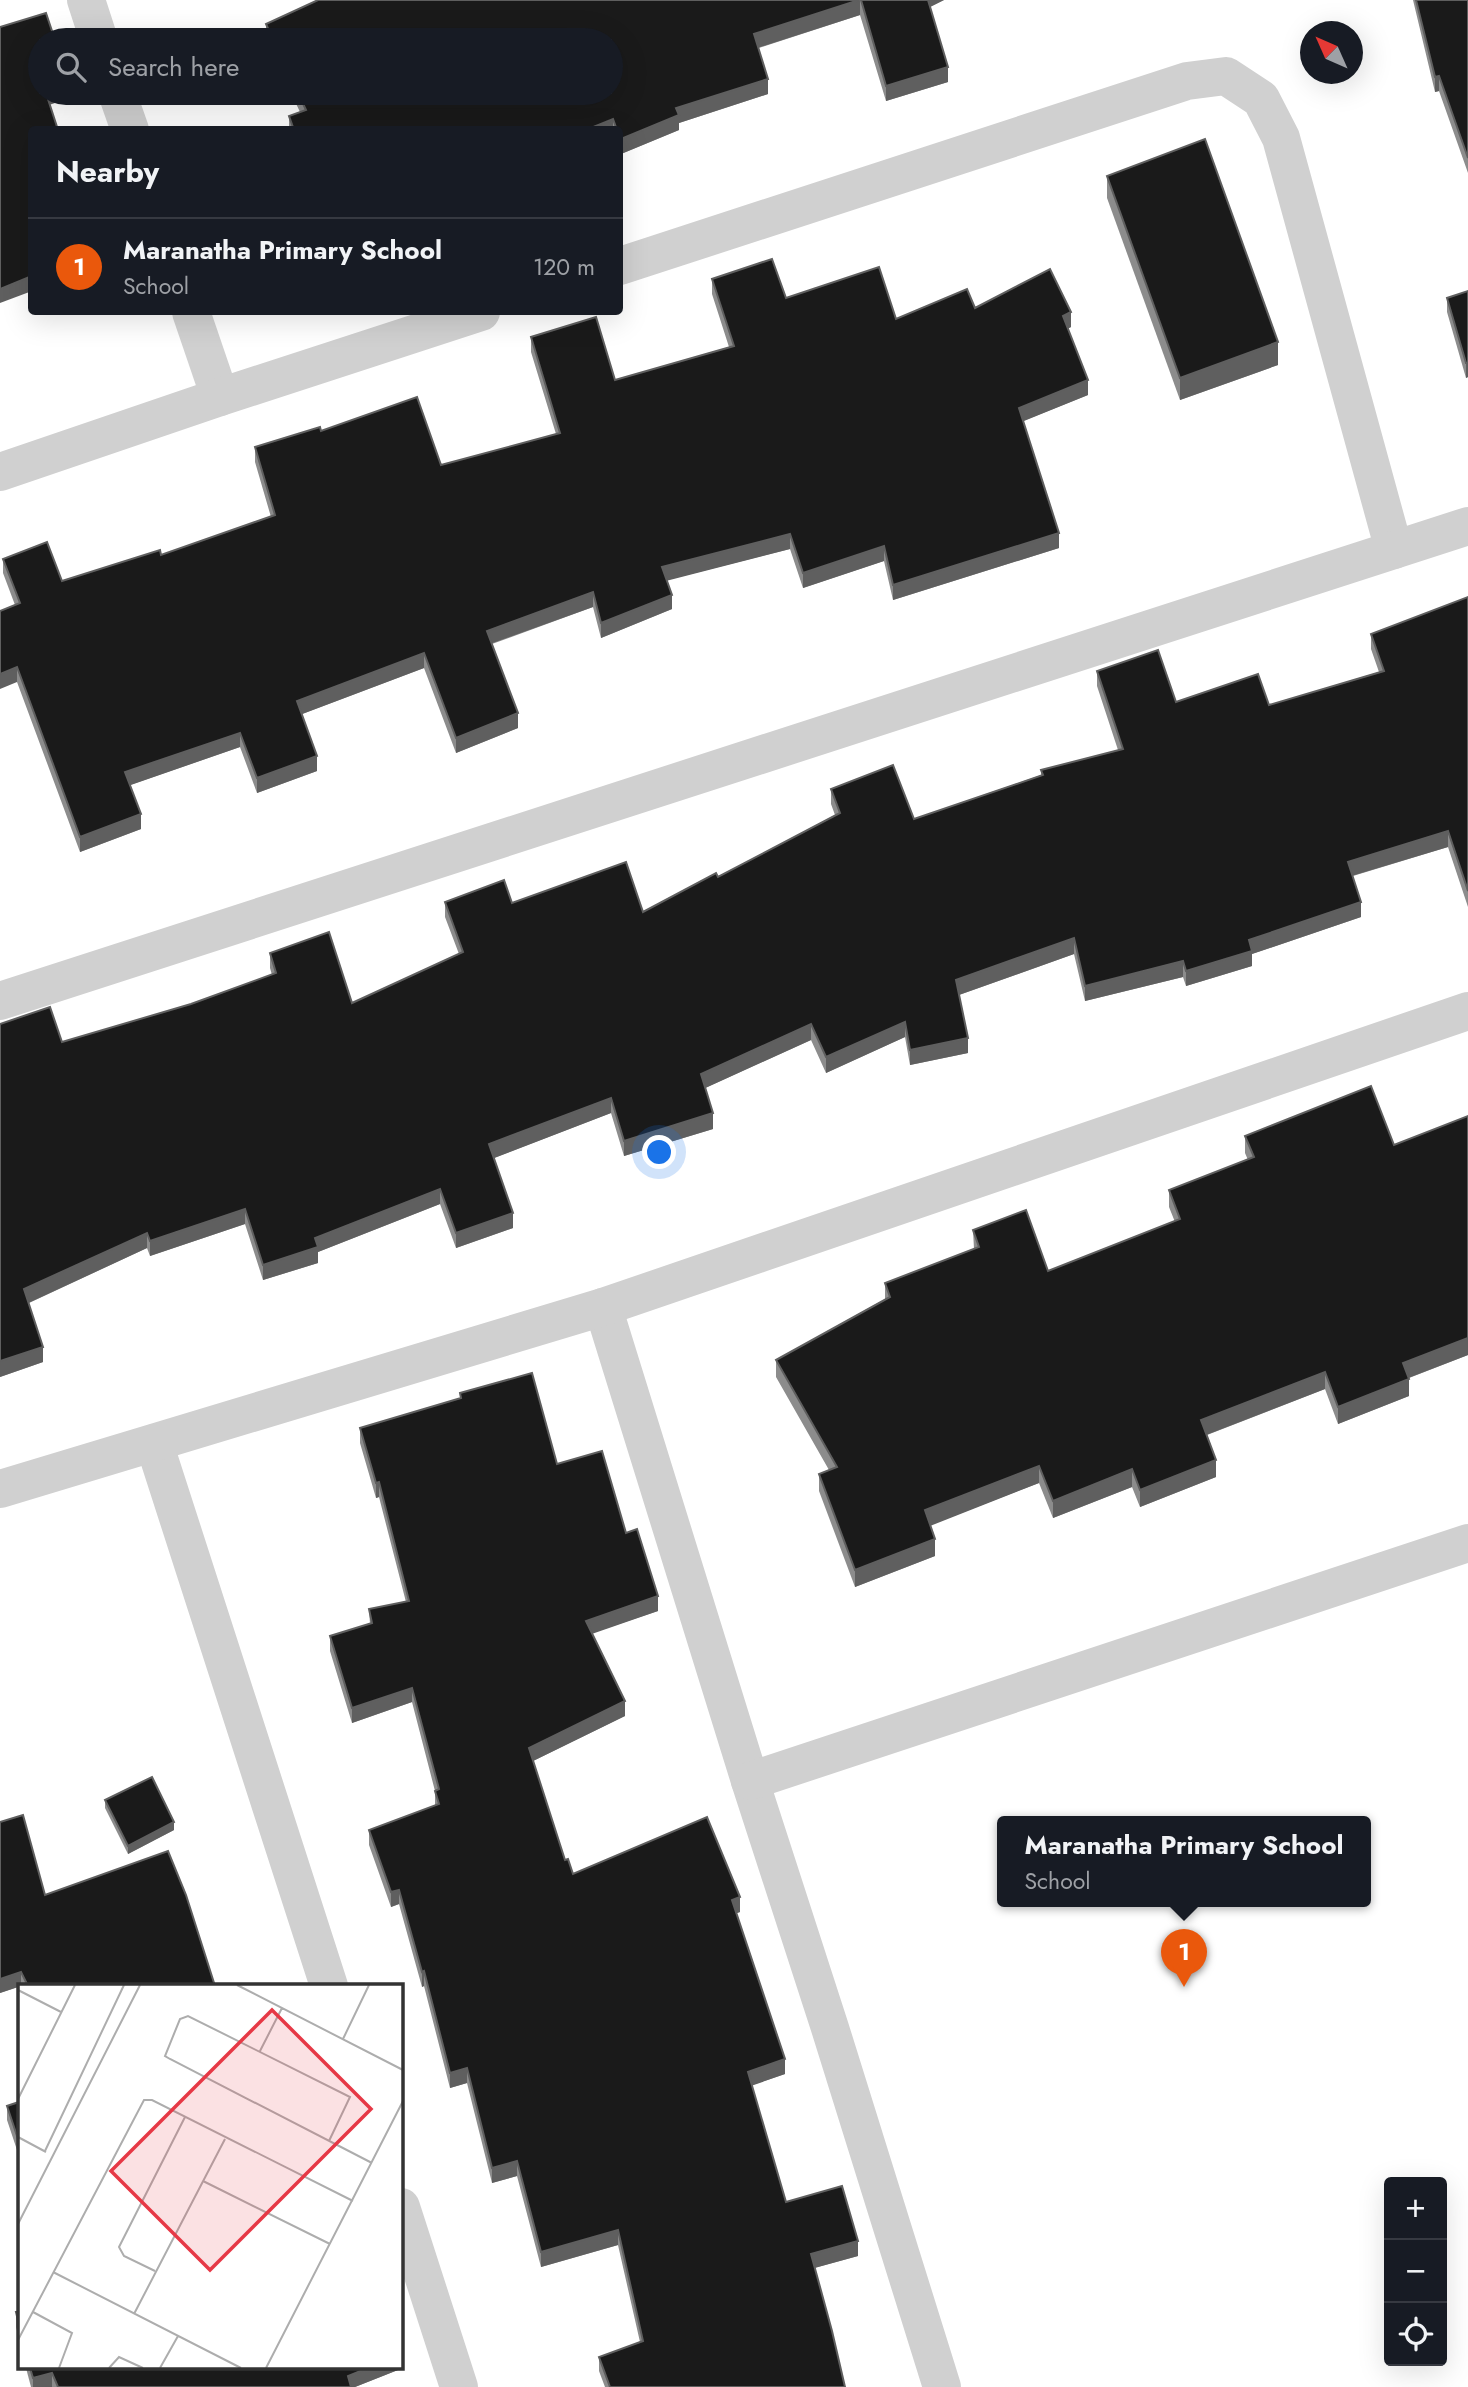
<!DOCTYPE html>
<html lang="en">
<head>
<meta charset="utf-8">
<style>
  body { margin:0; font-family:Jost,sans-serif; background:#20242c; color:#f1f3f6 }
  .controls { position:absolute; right:21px; bottom:21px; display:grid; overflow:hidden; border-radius:7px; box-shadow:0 7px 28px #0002 }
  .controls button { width:63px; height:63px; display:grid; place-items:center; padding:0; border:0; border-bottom:2px solid #363941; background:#171b24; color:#f1f3f6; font:35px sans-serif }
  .compass { position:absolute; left:1300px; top:21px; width:63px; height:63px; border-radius:50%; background:#171b24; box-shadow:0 7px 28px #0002; rotate:315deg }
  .you { position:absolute; left:660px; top:1153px; width:24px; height:24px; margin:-18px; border:5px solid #fff; border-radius:50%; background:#1a73e8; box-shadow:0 0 0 10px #1a73e833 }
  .badge { display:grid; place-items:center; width:46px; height:46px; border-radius:50%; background:#ea580c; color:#fff; font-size:23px; font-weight:700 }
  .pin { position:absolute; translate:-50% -58px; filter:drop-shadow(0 2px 4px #0008) }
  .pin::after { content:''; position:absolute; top:37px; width:24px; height:21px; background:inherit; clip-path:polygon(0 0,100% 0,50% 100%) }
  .popup { position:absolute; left:997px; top:1816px; width:374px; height:91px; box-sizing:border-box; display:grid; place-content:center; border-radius:7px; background:#171b24; filter:drop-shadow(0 2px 5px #0005); font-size:23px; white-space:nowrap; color:#9ea1a6 }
  .popup b { font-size:26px; color:#f1f3f6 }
  .popup::after { content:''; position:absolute; left:50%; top:100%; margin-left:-14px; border:14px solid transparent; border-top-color:#171b24 }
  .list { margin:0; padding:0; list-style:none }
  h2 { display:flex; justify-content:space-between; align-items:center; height:91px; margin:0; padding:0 28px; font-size:30px }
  h2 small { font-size:23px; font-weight:400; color:#9ea1a6 }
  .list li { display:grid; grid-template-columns:46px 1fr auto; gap:21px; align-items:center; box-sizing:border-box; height:98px; padding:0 28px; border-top:2px solid #363941 }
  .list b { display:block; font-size:26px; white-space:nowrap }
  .list p { margin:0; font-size:23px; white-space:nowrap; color:#9ea1a6 }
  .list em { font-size:23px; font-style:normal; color:#9ea1a6 }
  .icon { flex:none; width:38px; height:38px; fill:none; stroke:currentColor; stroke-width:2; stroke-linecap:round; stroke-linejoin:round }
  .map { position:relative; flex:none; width:1468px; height:2387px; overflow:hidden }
  .search { position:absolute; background:#171b24; box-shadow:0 7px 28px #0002; left:28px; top:28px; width:595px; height:77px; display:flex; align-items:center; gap:18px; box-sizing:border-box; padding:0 24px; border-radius:38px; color:#9ea1a6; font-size:26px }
  .panel { position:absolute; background:#171b24; box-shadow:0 7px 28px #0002; left:28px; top:126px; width:595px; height:189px; border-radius:7px }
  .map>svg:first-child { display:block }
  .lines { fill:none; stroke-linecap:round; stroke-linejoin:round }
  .minor { stroke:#d0d0d0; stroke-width:38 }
  .wall { fill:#8c8c8c }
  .shaded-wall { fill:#5f5f5f }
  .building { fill:#1a1a1a; stroke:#5f5f5f; stroke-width:2 }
  .inset-road { fill:none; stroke:#adadad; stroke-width:2 }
  .view { fill:#e63946; fill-opacity:0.15; stroke:#e63946; stroke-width:3.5 }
  .inset-edge { fill:none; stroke:#333; stroke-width:3.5 }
</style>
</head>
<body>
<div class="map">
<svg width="1468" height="2387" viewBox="0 0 1468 2387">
  <rect width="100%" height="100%" fill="#fff"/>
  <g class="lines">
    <g class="minor">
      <path d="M86,0L99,40"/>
      <path d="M117,93L130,130"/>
      <path d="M620,266L1187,81L1226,76L1261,99L1281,138L1394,550"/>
      <path d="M191,312L220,397"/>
      <path d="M0,472L220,397L481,312"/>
      <path d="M0,1001L1468,526"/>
      <path d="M603,1307L750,1781L830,2028L942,2387"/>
      <path d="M154,1443L329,1986"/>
      <path d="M0,1489L603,1307L1468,1011"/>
      <path d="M750,1781L1468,1543"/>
      <path d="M401,2207L459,2387"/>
    </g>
  </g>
  <g class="wall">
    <path d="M318,0H944L930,7L948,82L886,101L860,15L759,48L768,94L679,123V130L621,154L620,151V130H289V116L300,112L291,93H611V40H266V24Z"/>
    <path d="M1413,0H1468V173L1439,91L1435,92Z"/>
    <path d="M1107,176L1278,365L1180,400L1107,198Z"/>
    <path d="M712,279L786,298L896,319L975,308L1071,327L1067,329L1088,395L1023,421L1059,548L893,600L884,561L803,588L790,549L667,580L672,609L601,638L593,607L492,644L518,728L456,753L424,668L302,714L317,771L257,793L240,747L130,785L141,829L80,852L17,682L15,605L3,573V559L62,581L161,555L271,517L255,462V447L321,431L441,465L556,434L531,352V337L615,380L729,347L712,294Z"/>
    <path d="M1468,291V377L1466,378L1447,312V298Z"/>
    <path d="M1468,597V907L1448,847L1353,876L1361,917L1252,954V966L1186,986L1183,977L1085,1001L1074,954L959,995L968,1053L910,1065L905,1037L826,1073L811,1040L705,1088L713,1129L624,1156L611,1113L494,1158L513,1228L456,1248L440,1204L318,1252V1263L263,1280L245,1224L150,1256L147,1248L29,1303L43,1362L0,1377L62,1042L191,1004L272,975L270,968V953L352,1003L459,954L445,917V902L512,903L643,912L718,877L835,815L831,804V789L914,819L1041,775V770L1118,750L1097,686V671L1176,702L1269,705L1379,672L1371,649V634Z"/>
    <path d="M1245,1136L1468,1355L1409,1378V1396L1338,1424L1325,1389L1207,1435L1216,1477L1140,1507L1132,1487L1053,1518L1039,1483L930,1525L935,1556L855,1587L819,1491V1474L829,1470L776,1377V1360L885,1299V1283L974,1249L973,1230L1048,1271L1175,1222L1169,1207V1190L1248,1160L1245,1153Z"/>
    <path d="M460,1393L557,1464L626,1533L658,1611L592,1633L625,1716L533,1761L565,1860L573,1874L740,1912L736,1913L785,2074L752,2085L786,2202L858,2256L814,2268L845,2387H605L599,2371V2357L640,2342L618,2245L541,2267L517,2176L492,2183L467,2083L450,2088L424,1986L422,1987L399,1904L391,1907L369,1845V1830L435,1806V1791L412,1702L352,1723L330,1651V1636L370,1624L369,1609L406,1602L379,1497L376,1498L360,1443V1428L460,1398Z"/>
    <path d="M105,1800L174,1830L128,1854L105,1808Z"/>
    <path d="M0,1822L45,1895L215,1986H21L0,1993Z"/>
    <path d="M19,2102V2156L7,2120V2106Z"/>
    <path d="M16,2312H19V2339L16,2327Z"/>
    <path d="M26,2368H403L355,2387H31Z"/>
  </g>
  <g class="shaded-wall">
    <path d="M860,0V15L754,49V34Z"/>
    <path d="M926,0H944L926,9Z"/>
    <path d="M948,67V82L886,101V86Z"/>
    <path d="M1439,76V91L1435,92V77Z"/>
    <path d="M768,79V94L679,123V130L621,154V139L676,108Z"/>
    <path d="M46,93H70V98L46,106Z"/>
    <path d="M613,119V130H586Z"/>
    <path d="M32,276V291L0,303V289Z"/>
    <path d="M1071,312V327L1063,331V316Z"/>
    <path d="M1278,342V365L1180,400V378Z"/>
    <path d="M1466,363H1468V377L1466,378Z"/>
    <path d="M1088,380V395L1019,423V408Z"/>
    <path d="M1059,533V548L893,600V585Z"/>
    <path d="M790,534V549L662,582V567Z"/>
    <path d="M884,546V561L803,588V573Z"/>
    <path d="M593,592V607L487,645V631Z"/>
    <path d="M672,595V609L601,638V623Z"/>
    <path d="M424,653V668L297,716V701Z"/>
    <path d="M17,667V682L0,689V674Z"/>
    <path d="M518,713V728L456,753V738Z"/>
    <path d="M240,733V747L125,787V772Z"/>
    <path d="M317,756V771L257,793V778Z"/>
    <path d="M141,814V829L80,852V837Z"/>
    <path d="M1448,831V847L1348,877V862Z"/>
    <path d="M1361,902V917L1252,954V966L1186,986V971L1249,940Z"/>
    <path d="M1074,938V954L956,996V980Z"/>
    <path d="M1183,961V977L1085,1001V986Z"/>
    <path d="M905,1022V1037L826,1073V1057Z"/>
    <path d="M811,1024V1040L701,1090V1074Z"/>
    <path d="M968,1038V1053L910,1065V1050Z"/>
    <path d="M611,1098V1113L489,1160V1144Z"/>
    <path d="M713,1113V1129L624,1156V1141Z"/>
    <path d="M440,1189V1204L318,1252V1263L263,1280V1265L315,1238Z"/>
    <path d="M245,1209V1224L150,1256V1241Z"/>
    <path d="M513,1213V1228L456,1248V1233Z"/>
    <path d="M147,1233V1248L24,1305V1289Z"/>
    <path d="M1468,1338V1355L1403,1380V1363Z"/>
    <path d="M43,1347V1362L0,1377V1361Z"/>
    <path d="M1325,1372V1389L1201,1437V1420Z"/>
    <path d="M1409,1379V1396L1338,1424V1407Z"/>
    <path d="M1216,1460V1477L1140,1507V1490Z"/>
    <path d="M1039,1466V1483L925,1528V1510Z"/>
    <path d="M1132,1469V1487L1053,1518V1501Z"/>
    <path d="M379,1482V1497L376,1498V1483Z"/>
    <path d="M935,1539V1556L855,1587V1570Z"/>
    <path d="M658,1596V1611L586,1636V1621Z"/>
    <path d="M412,1688V1702L352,1723V1708Z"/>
    <path d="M625,1701V1716L529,1763V1748Z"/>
    <path d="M174,1822V1830L128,1854V1846Z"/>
    <path d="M399,1890V1904L391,1907V1892Z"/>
    <path d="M740,1897V1912L732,1915V1900Z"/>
    <path d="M424,1971V1986L422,1987V1972Z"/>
    <path d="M21,1972V1986L0,1993V1979Z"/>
    <path d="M785,2059V2074L748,2087V2072Z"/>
    <path d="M467,2068V2083L450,2088V2073Z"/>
    <path d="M517,2161V2176L492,2183V2168Z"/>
    <path d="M618,2230V2245L541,2267V2252Z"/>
    <path d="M858,2241V2256L811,2269V2254Z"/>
    <path d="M403,2354V2368L355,2387H348V2376L368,2368H401V2355Z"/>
    <path d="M52,2373V2387H33V2378Z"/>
  </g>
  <g class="building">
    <path d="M318,0H859L754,34L768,79L676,108L679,115L621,139L620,130H617L613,119L586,130H294L289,116L306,110L298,93H611V40H273L266,24Z"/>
    <path d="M861,0H928L948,67L886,86Z"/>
    <path d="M1416,0H1468V158L1439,76L1435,77Z"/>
    <path d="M46,13L55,40H40V93H46L58,130H32V276L0,289V27Z"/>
    <path d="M1205,139L1278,342L1180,378L1107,176Z"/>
    <path d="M772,259L786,298L879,267L896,319L967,289L975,308L1050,269L1071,312L1063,316L1088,380L1019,408L1059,533L893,585L884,546L803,573L790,534L662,567L672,595L601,623L593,592L487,631L518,713L456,738L424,653L297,701L317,756L257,778L240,733L125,772L141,814L80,837L17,667L0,674V611L20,603L3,559L47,542L62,581L160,550L161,555L275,515L255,447L320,427L321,431L417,397L441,465L560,433L531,337L596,317L615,380L734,346L712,279Z"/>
    <path d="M1468,291V363H1466L1447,298Z"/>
    <path d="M1468,597V891L1448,831L1348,862L1361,902L1249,940L1252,951L1186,971L1183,961L1085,986L1074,938L956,980L968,1038L910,1050L905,1022L826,1057L811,1024L701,1074L713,1113L624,1141L611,1098L489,1144L513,1213L456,1233L440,1189L315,1238L318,1247L263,1265L245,1209L150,1241L147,1233L24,1289L43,1347L0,1361V1024L50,1007L62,1042L191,1004L276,973L270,953L329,932L352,1003L463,952L445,902L504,880L512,903L626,862L643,912L716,873L718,877L840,813L831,789L893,765L914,819L1043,775L1041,770L1123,749L1097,671L1158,650L1176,702L1258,674L1269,705L1384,671L1371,634Z"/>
    <path d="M1371,1086L1394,1145L1468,1116V1338L1403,1363L1409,1379L1338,1407L1325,1372L1201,1420L1216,1460L1140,1490L1132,1469L1053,1501L1039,1466L925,1510L935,1539L855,1570L819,1474L837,1467L776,1360L890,1297L885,1283L979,1247L973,1230L1026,1210L1048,1271L1180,1219L1169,1190L1254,1157L1245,1136Z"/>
    <path d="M532,1373L557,1464L602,1451L626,1533L637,1529L658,1596L586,1621L625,1701L529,1748L565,1860L568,1859L573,1874L707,1817L740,1897L732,1900L785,2059L748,2072L786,2202L842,2186L858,2241L811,2254L832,2331L845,2387H610L599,2357L643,2341L618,2230L541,2252L517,2161L492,2168L467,2068L450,2073L424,1971L422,1972L399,1890L391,1892L369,1830L439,1804L435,1791L439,1789L412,1688L352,1708L330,1636L372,1623L369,1609L409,1601L379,1482L376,1483L360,1428L461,1398L460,1393Z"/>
    <path d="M152,1777L174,1822L128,1846L105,1800Z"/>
    <path d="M23,1815L45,1895L168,1851L186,1895L215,1986H28L21,1972L0,1979V1822Z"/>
    <path d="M19,2102V2142L7,2106Z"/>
    <path d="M16,2312H19V2325Z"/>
    <path d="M30,2368H368L348,2376L351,2387H58L52,2373L33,2378Z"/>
  </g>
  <g transform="translate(18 1984)">
    <rect width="385" height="385" fill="#fff"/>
    <path class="inset-road" d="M219,1L385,86M0,6L43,28M325,55L351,1M242,67L264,24M0,115L57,1M0,153L28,168M311,157L332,113L170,32L162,35L147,72L152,75L354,179M27,167L106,1M185,197L312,260M0,240L122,1M137,287L106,272L101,263L167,133M35,288L223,384M15,328L54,349L41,384M116,330L207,155M0,356L126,116H134L335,217M91,384L101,373L125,384M142,384L160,352M248,384L385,117"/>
    <path class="view" d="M254,26L353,125L192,286L93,187Z"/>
    <rect width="385" height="385" class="inset-edge"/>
  </g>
</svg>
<div class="controls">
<button>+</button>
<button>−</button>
<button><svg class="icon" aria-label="locate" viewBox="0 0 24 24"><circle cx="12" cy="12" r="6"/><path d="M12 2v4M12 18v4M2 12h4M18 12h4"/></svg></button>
</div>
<svg class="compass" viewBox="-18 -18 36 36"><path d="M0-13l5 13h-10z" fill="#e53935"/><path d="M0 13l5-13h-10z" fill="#9ea1a6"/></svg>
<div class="you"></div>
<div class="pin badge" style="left:1184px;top:1987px">1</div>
<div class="popup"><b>Maranatha Primary School</b>School</div>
<div class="search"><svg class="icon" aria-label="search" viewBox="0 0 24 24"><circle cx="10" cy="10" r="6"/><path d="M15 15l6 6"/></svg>Search here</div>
<section class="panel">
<h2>Nearby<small></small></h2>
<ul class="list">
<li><span class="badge">1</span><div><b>Maranatha Primary School</b><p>School</p></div><em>120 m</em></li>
</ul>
</section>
</div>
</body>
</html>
